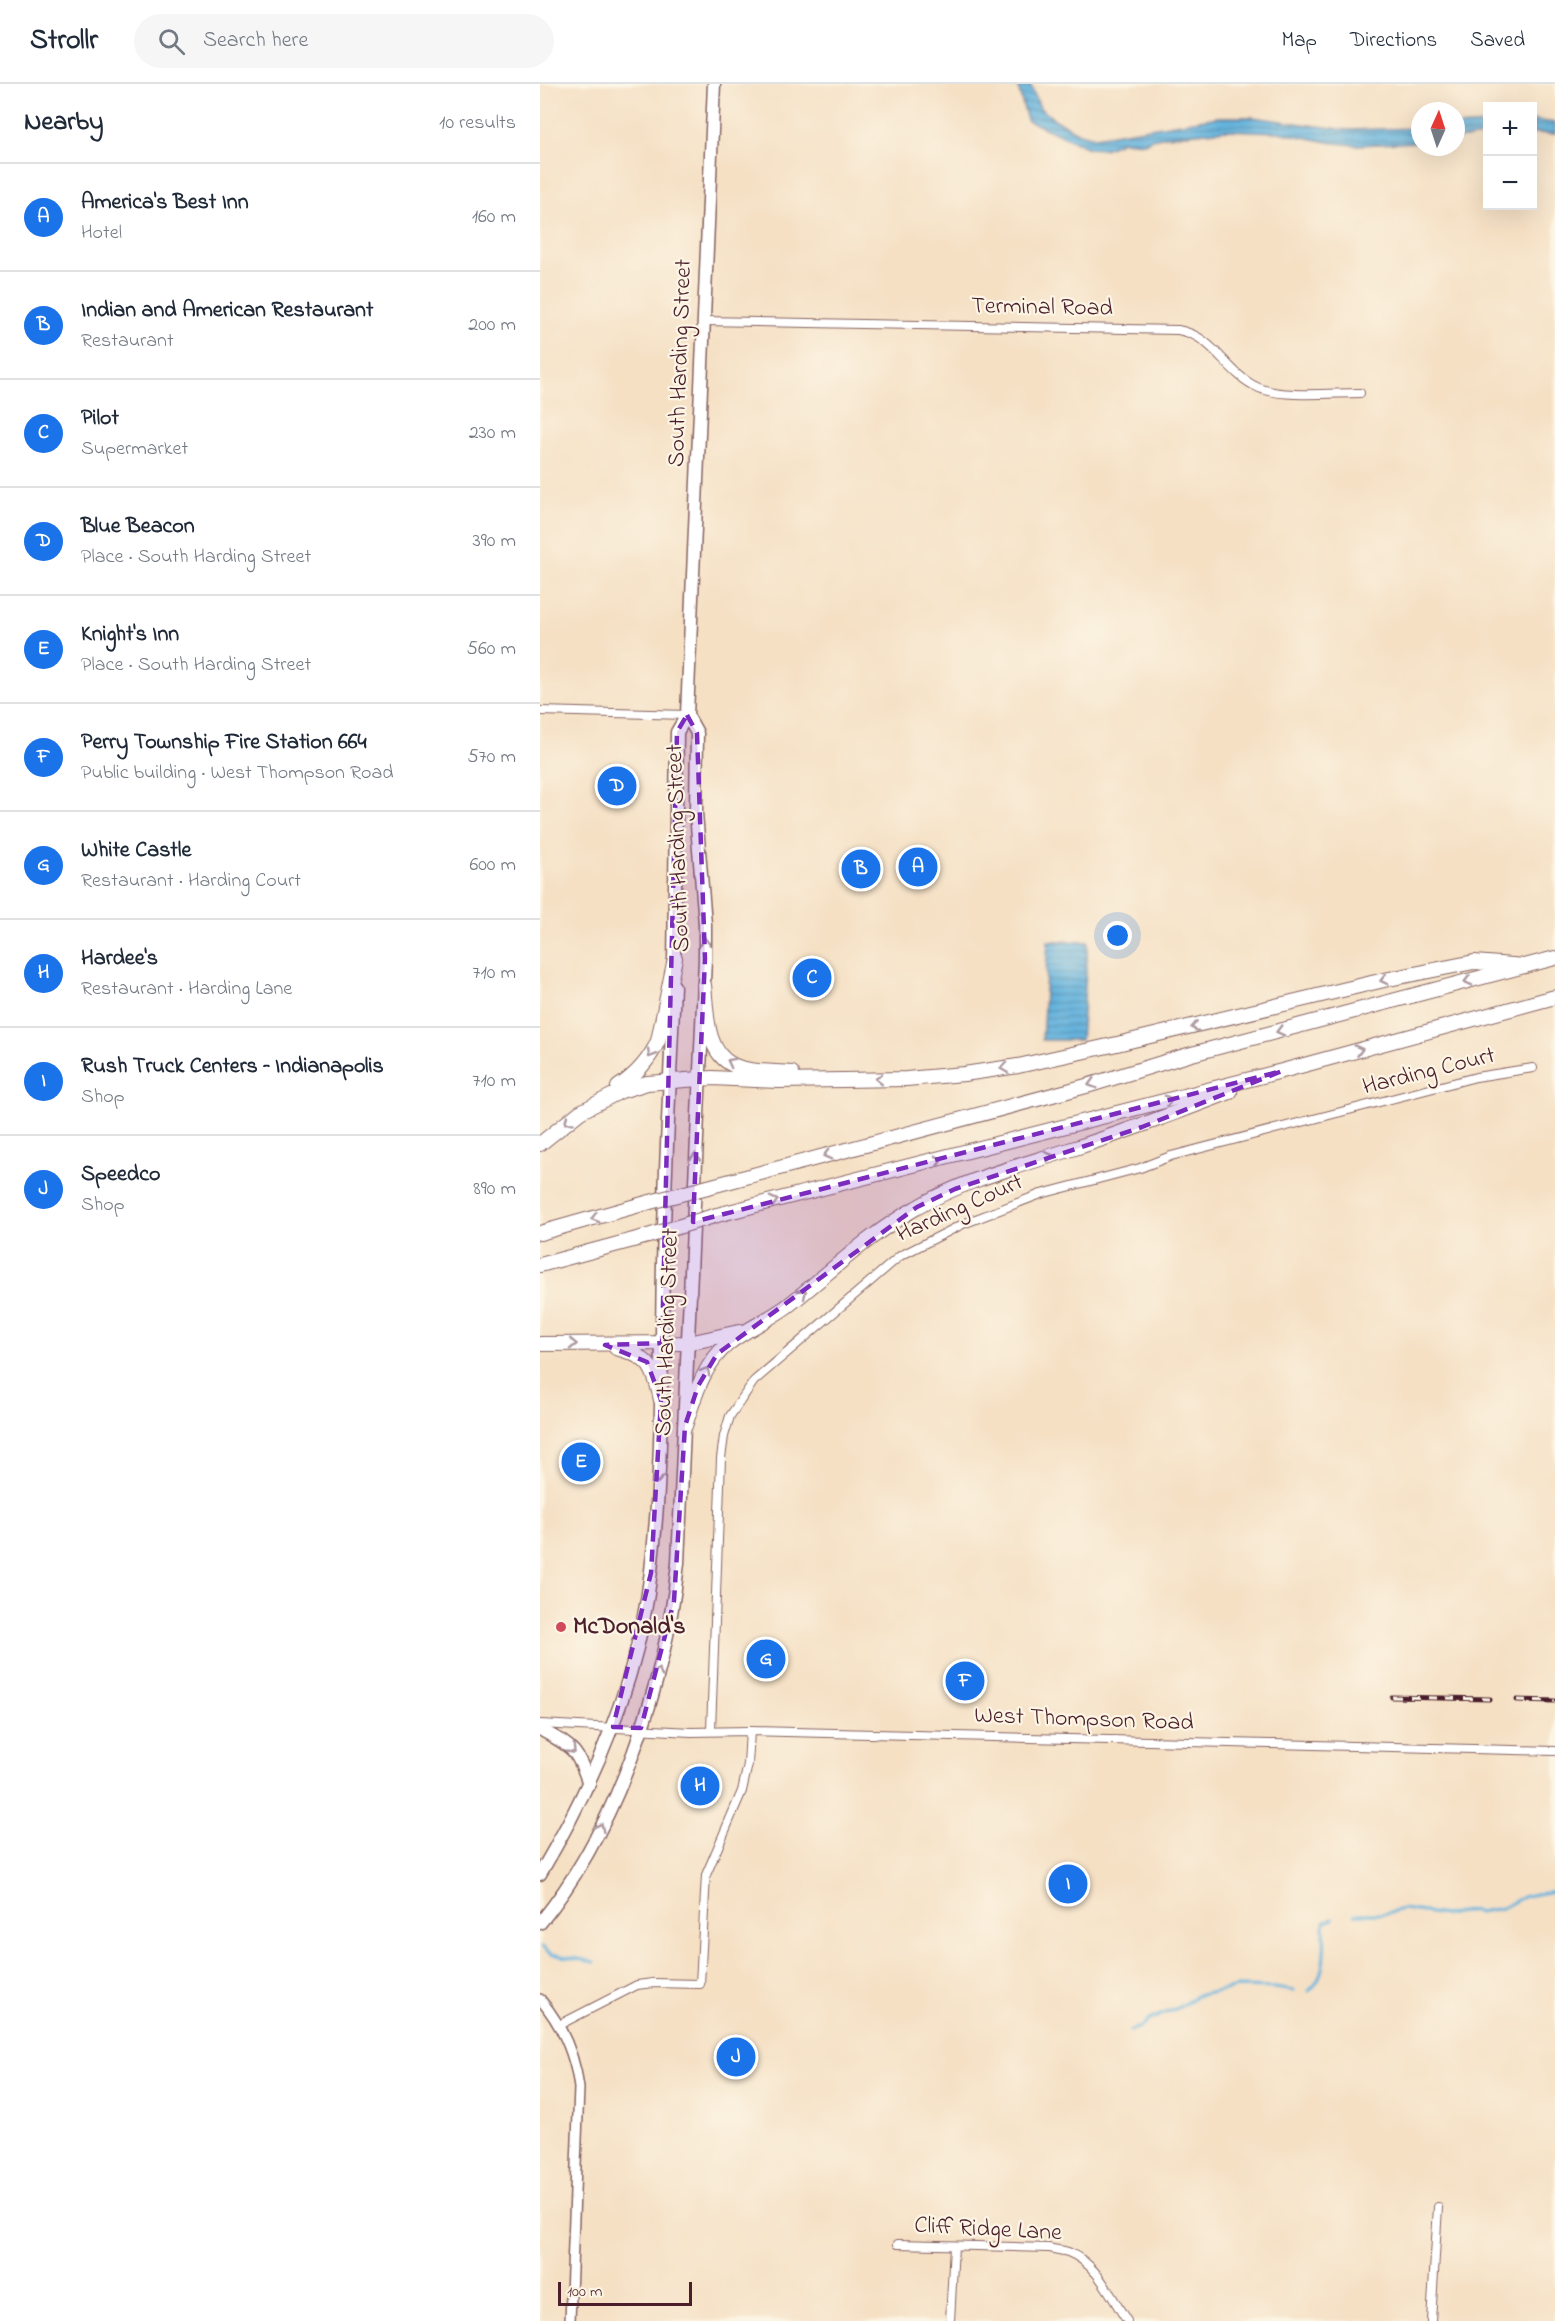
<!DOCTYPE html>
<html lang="en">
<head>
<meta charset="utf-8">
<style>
  body { margin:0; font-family:"Indie Flower",sans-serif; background:#f6f6f7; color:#1f2937 }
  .controls { position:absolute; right:18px; top:18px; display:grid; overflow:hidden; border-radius:0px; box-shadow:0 6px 24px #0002 }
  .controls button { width:54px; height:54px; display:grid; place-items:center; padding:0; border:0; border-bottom:2px solid #e0e1e3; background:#fff; color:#1f2937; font:30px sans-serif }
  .compass { position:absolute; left:871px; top:18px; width:54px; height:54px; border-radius:50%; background:#fff; box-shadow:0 6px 24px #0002; rotate:3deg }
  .scale { position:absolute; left:18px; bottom:15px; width:134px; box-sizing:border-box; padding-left:6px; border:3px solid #4a1f2b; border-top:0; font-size:16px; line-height:21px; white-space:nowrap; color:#4a1f2b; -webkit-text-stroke:4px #fcf5e5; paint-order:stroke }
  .you { position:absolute; left:578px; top:852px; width:21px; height:21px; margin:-15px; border:4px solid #fff; border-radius:50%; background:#1a73e8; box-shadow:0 0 0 9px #1a73e833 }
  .badge { display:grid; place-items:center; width:39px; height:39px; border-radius:50%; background:#1a73e8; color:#fff; font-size:20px; font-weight:700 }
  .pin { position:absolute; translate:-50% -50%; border:3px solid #fff; box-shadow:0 2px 6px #0006 }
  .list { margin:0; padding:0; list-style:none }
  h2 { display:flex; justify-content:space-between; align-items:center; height:78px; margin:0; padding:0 24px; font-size:26px }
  h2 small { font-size:20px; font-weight:400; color:#747a83 }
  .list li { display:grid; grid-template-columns:39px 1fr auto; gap:18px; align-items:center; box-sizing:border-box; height:108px; padding:0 24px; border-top:2px solid #e0e1e3 }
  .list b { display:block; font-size:22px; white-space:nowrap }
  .list p { margin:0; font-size:20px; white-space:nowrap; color:#747a83 }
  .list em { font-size:20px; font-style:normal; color:#747a83 }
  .icon { flex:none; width:33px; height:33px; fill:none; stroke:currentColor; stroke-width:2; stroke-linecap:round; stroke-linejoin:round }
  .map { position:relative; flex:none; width:1015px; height:2237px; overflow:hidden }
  header { display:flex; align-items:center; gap:36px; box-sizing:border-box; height:84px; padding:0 30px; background:#fff; border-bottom:2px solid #e0e1e3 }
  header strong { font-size:28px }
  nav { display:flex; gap:33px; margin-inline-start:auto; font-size:21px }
  .search { width:420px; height:54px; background:#f6f6f7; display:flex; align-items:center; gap:15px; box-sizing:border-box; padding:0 21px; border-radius:33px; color:#747a83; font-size:22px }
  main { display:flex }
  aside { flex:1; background:#fff }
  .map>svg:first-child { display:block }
  .water { fill:url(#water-rules); stroke:#566884; stroke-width:1.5 }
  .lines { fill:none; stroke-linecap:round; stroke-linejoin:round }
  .stream { stroke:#63b2dd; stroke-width:3 }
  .minor-casing { stroke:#866361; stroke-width:10 }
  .tertiary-casing { stroke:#866361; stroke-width:12 }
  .primary-casing { stroke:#866361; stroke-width:15 }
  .motorway-casing { stroke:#866361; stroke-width:16 }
  .minor { stroke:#fff; stroke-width:8 }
  .tertiary { stroke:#fff; stroke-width:9 }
  .primary { stroke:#fff; stroke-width:12 }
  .motorway { stroke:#fff; stroke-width:14 }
  .rail-casing { stroke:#4a1f2b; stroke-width:5 }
  .rail { stroke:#fcf5e5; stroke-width:3; stroke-dasharray:9; stroke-linecap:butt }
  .motorway-bridge-casing { stroke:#866361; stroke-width:16; stroke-linecap:butt }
  .motorway-bridge { stroke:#fff; stroke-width:14 }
  .oneway { stroke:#ae9aa0 }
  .marked { fill:#7b2cbf; fill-opacity:0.2; stroke:#7b2cbf; stroke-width:4.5; stroke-dasharray:12 8; stroke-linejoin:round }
  .poi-dot { fill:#d1495b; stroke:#fcf5e5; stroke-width:2 }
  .labels { text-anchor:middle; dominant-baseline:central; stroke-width:4.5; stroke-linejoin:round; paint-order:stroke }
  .street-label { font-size:24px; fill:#4a1f2b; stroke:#fcf5e5 }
  .poi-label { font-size:24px; font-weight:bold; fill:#4a1f2b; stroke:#fcf5e5; text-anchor:start }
</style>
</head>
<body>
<header>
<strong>Strollr</strong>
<div class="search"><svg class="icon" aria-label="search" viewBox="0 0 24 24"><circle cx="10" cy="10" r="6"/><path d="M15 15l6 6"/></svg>Search here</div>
<nav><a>Map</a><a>Directions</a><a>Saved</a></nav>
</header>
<main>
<aside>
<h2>Nearby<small>10 results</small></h2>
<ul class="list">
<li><span class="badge">A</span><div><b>America's Best Inn</b><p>Hotel</p></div><em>160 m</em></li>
<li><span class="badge">B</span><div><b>Indian and American Restaurant</b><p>Restaurant</p></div><em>200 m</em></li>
<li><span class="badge">C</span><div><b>Pilot</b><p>Supermarket</p></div><em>230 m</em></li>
<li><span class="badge">D</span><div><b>Blue Beacon</b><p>Place · South Harding Street</p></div><em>390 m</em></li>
<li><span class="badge">E</span><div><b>Knight's Inn</b><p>Place · South Harding Street</p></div><em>560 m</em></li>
<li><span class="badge">F</span><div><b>Perry Township Fire Station 664</b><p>Public building · West Thompson Road</p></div><em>570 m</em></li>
<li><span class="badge">G</span><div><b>White Castle</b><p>Restaurant · Harding Court</p></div><em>600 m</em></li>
<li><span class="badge">H</span><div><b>Hardee's</b><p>Restaurant · Harding Lane</p></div><em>710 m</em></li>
<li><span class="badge">I</span><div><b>Rush Truck Centers – Indianapolis</b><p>Shop</p></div><em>710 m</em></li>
<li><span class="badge">J</span><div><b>Speedco</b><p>Shop</p></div><em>890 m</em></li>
</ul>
</aside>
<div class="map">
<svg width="1015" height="2237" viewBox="0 0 1015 2237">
  <defs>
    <pattern id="water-rules" width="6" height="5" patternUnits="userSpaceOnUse" patternTransform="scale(1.5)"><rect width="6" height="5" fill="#63b2dd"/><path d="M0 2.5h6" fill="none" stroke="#5490b3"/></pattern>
  </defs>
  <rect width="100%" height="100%" fill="#fcf5e5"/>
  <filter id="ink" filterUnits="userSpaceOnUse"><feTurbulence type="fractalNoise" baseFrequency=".0167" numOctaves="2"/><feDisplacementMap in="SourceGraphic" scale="12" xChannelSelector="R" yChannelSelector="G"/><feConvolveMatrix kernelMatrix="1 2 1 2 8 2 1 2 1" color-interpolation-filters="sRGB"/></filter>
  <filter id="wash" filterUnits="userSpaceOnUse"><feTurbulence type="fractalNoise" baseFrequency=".008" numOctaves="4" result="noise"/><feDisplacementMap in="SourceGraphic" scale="24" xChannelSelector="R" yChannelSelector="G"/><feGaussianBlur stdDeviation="1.35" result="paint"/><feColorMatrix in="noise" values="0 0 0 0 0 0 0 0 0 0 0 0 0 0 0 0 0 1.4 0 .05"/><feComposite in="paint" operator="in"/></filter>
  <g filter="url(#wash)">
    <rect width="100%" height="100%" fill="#f5e0c4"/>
    <g class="water">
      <path d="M477,0H490L500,24L514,35L539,49L555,53L678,33H712L807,46L880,44V58L817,61L793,59L738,48L686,46L627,52L611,55L605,59L583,57L564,65L548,64L487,36Z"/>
      <path d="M993,36L1015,39V50L993,49Z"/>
      <path d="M947,40V52L916,55V42Z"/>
      <path d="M508,857L548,858L541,956H502Z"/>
    </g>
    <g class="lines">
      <g class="stream">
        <path d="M815,1830H842L863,1825L904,1831L934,1826L939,1828L962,1824L985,1812L1015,1807"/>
        <path d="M2,1863L11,1870L55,1878"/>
        <path d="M769,1907C788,1892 784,1860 784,1838L793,1835"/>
        <path d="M590,1947L603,1942L609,1936L640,1923L656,1912L698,1903L735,1904L754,1907"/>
      </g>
    </g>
  </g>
  <g filter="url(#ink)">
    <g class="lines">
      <g class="minor-casing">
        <g id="minor">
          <path d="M163,237L638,246C675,252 686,290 719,304C743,314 792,309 820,309"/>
          <path d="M0,627L147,631"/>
          <path d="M0,1640L151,1648L210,1647L1015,1667"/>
          <path d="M171,1646L181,1374L184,1352L190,1332L214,1297L360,1172L423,1140L501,1110L600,1084L631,1072L936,993L993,984"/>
          <path d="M19,1941L97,1901L113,1899L160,1900L166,1791L202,1707L208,1680L210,1647"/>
          <path d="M358,2160L509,2164C516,2166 522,2166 528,2168C557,2179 571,2213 587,2237"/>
          <path d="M410,2237L414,2162"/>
          <path d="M891,2237L898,2123"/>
        </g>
      </g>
      <g class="tertiary-casing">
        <path id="tertiary" d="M0,1915C22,1941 35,1971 39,2004L30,2237"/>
      </g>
      <g class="primary-casing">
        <g id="primary">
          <path d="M134,882L137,648L147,631"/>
          <path d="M0,1645C32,1663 37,1664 49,1700"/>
          <path d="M0,1790C55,1697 99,1595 111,1487C123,1386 121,1283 123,1181C125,1088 130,995 134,902"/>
          <path d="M0,1839C77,1746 126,1598 138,1479L165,875V840L156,729L157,649L147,631L174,0"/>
        </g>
      </g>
      <g class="motorway-casing">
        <g id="motorway">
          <path d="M164,901C167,927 165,968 193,981C209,989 234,987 252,989"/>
          <path d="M78,1003C96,991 109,977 118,957L135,874"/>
          <path d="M0,1060L40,1028L81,1007L107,999L172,994L238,997L366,995L424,990L478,982L577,960L844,896L934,878L985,882"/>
          <path d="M168,1103L550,1001L648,971L1015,874"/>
          <path d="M177,1131L742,987L1015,913"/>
          <path d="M0,1149L110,1118"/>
          <path d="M0,1181L108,1152"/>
          <path d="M0,1260L149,1259L199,1248"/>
          <path d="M76,1264C110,1273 114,1283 121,1316"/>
          <path d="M145,1342C155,1312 163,1280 189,1259C208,1244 231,1235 250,1220C291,1187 330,1150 376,1124C423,1096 480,1082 532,1065C586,1048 638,1028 690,1008"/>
        </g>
      </g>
      <use href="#minor" class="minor"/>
      <use href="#tertiary" class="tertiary"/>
      <use href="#primary" class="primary"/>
      <use href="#motorway" class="motorway"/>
      <g class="rail-casing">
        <g id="rail">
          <path d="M852,1613L950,1615"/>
          <path d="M977,1616L1015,1617"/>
        </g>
      </g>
      <use href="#rail" class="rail"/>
      <g class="motorway-bridge-casing">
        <g id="motorway-bridge">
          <path d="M110,1118L168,1103"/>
          <path d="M108,1152L177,1131"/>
        </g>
      </g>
      <use href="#motorway-bridge" class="motorway-bridge"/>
    </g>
    <defs><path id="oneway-chevron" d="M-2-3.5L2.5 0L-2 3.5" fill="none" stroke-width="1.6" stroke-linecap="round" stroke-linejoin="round" transform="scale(1.5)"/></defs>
    <g class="oneway">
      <use href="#oneway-chevron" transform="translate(165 858) rotate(-91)"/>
      <use href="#oneway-chevron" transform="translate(844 896) rotate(167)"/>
      <use href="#oneway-chevron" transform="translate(928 897) rotate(165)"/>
      <use href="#oneway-chevron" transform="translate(655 943) rotate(167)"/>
      <use href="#oneway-chevron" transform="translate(740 947) rotate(165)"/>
      <use href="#oneway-chevron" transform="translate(819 966) rotate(-15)"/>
      <use href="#oneway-chevron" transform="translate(111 970) rotate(122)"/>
      <use href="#oneway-chevron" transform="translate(191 978) rotate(-153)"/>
      <use href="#oneway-chevron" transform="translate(464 984) rotate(172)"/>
      <use href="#oneway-chevron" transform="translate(339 995) rotate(-179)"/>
      <use href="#oneway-chevron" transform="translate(552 1000) rotate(164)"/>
      <use href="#oneway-chevron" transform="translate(629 1016) rotate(-14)"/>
      <use href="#oneway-chevron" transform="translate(28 1037) rotate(143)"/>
      <use href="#oneway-chevron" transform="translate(287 1071) rotate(165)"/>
      <use href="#oneway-chevron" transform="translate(509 1072) rotate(-18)"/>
      <use href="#oneway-chevron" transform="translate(155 1073) rotate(-88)"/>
      <use href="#oneway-chevron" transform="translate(399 1076) rotate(-14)"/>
      <use href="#oneway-chevron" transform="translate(234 1117) rotate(-14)"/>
      <use href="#oneway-chevron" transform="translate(55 1134) rotate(164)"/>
      <use href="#oneway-chevron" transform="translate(263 1209) rotate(-39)"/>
      <use href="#oneway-chevron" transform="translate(33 1260) rotate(1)"/>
      <use href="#oneway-chevron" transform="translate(166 1287) rotate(-60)"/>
      <use href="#oneway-chevron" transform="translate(118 1395) rotate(92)"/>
      <use href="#oneway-chevron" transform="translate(118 1588) rotate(-74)"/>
      <use href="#oneway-chevron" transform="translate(32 1666) rotate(46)"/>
      <use href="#oneway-chevron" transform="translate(60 1743) rotate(-64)"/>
    </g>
  </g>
  <path class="marked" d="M147,631L157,649L165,875L153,1138L742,987L602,1043L415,1105L377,1123L177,1270L158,1302L145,1342L134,1517L101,1644L73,1643L111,1489L121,1316L107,1278L65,1261L122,1259L137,648Z"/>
  <circle class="poi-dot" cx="21" cy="1543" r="6"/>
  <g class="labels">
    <g class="street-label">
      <text transform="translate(502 224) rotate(1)">Terminal Road</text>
      <text transform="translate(141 279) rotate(-88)">South Harding Street</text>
      <text transform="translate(139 764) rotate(-92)">South Harding Street</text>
      <text transform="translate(889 988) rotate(-14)">Harding Court</text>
      <text transform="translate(420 1125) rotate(-24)">Harding Court</text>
      <text transform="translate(128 1248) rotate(-88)">South Harding Street</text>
      <text transform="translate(544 1636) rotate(2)">West Thompson Road</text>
      <text transform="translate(448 2146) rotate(3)">Cliff Ridge Lane</text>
    </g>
    <g class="poi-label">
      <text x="33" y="1543">McDonald's</text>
    </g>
  </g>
</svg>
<div class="controls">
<button>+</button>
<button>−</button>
</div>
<svg class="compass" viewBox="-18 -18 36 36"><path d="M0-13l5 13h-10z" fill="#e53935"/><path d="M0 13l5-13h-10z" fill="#747a83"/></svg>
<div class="scale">100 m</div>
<div class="you"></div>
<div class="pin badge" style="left:378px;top:783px">A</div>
<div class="pin badge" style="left:321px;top:785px">B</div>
<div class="pin badge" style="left:272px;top:894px">C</div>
<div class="pin badge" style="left:77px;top:702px">D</div>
<div class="pin badge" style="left:41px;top:1378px">E</div>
<div class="pin badge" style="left:425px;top:1597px">F</div>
<div class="pin badge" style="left:226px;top:1575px">G</div>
<div class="pin badge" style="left:160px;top:1702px">H</div>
<div class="pin badge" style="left:528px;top:1800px">I</div>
<div class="pin badge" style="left:196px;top:1973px">J</div>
</div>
</main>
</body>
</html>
